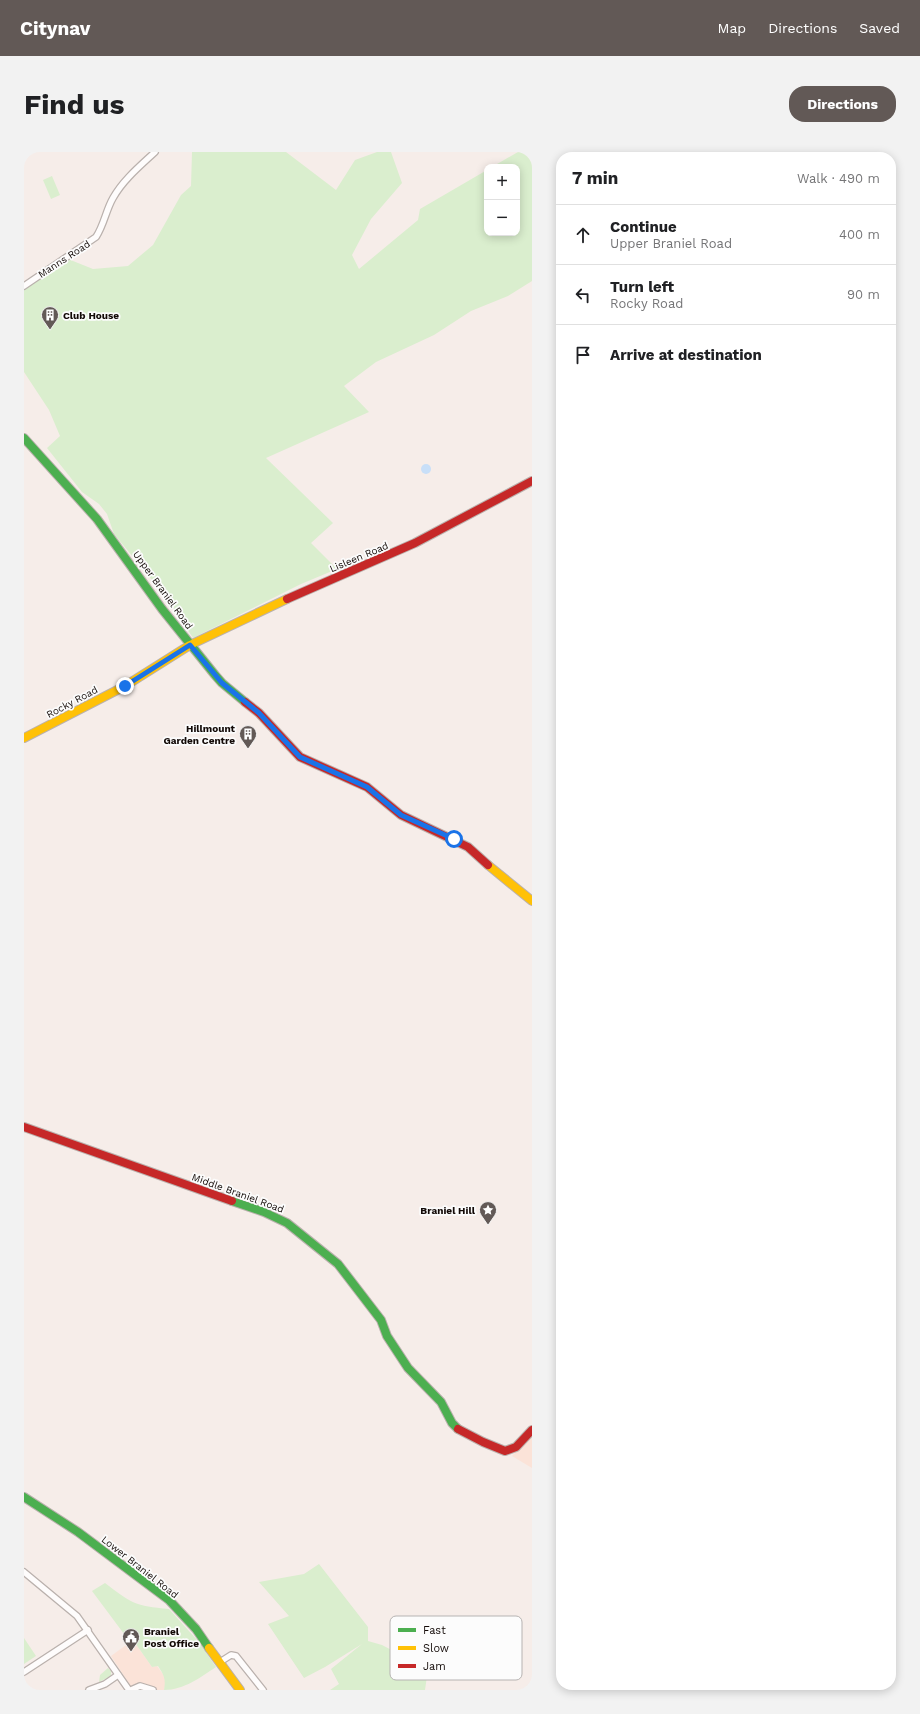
<!DOCTYPE html>
<html lang="en">
<head>
<meta charset="utf-8">
<style>
  body { margin:0; font-family:"Work Sans",sans-serif; background:#f2f2f2; color:#202124 }
  .controls { position:absolute; right:12px; top:12px; display:grid; overflow:hidden; border-radius:8px; box-shadow:0 2px 10px #0003 }
  .controls button { width:36px; height:36px; display:grid; place-items:center; padding:0; border:0; border-bottom:1px solid #e0e0e0; background:#fff; color:#202124; font:20px sans-serif }
  .stop { position:absolute; width:12px; height:12px; margin:-9px; border:3px solid #1a73e8; border-radius:50%; background:#fff }
  .stop.end { background:#1a73e8; border-color:#fff; box-shadow:0 1px 4px #0008 }
  .list { margin:0; padding:0; list-style:none }
  h2 { display:flex; justify-content:space-between; align-items:center; height:52px; margin:0; padding:0 16px; font-size:17px }
  h2 small { font-size:13px; font-weight:400; color:#757577 }
  .list li { display:grid; grid-template-columns:26px 1fr auto; gap:12px; align-items:center; box-sizing:border-box; height:60px; padding:0 16px; border-top:1px solid #e0e0e0 }
  .list b { display:block; font-size:15px; white-space:nowrap }
  .list p { margin:0; font-size:13px; white-space:nowrap; color:#757577 }
  .list em { font-size:13px; font-style:normal; color:#757577 }
  .icon { flex:none; width:22px; height:22px; fill:none; stroke:currentColor; stroke-width:2; stroke-linecap:round; stroke-linejoin:round }
  .map { position:relative; flex:none; width:508px; height:1538px; overflow:hidden; border-radius:16px }
  header { display:flex; align-items:center; gap:24px; box-sizing:border-box; height:56px; padding:0 20px; background:#625956; color:#fff }
  header strong { font-size:19px }
  nav { display:flex; gap:22px; margin-inline-start:auto; font-size:14px }
  .intro { display:flex; align-items:center; justify-content:space-between; box-sizing:border-box; height:96px; padding:0 24px }
  h1 { margin:0; font-size:28px }
  .button { padding:10px 18px; border-radius:16px; background:#625956; color:#fff; font-size:14px; font-weight:700 }
  main { display:flex; gap:24px; padding:0 24px }
  aside { flex:1; background:#fff; border-radius:16px; box-shadow:0 2px 10px #0003 }
  .map>svg:first-child { display:block }
  .built { fill:#fbe3d8 }
  .green { fill:#daeece }
  .water { fill:#c8dff8 }
  .lines { fill:none; stroke-linecap:round; stroke-linejoin:round }
  .street-casing { stroke:#bab1ad; stroke-width:8 }
  .fast-casing { stroke:#bab1ad; stroke-width:10 }
  .slow-casing { stroke:#bab1ad; stroke-width:10 }
  .jam-casing { stroke:#bab1ad; stroke-width:10 }
  .street { stroke:#fefcfc; stroke-width:5.5 }
  .fast { stroke:#4caf50; stroke-width:8 }
  .slow { stroke:#ffc107; stroke-width:8 }
  .jam { stroke:#c62828; stroke-width:8 }
  .route { stroke:#1a73e8; stroke-width:5 }
  .labels { text-anchor:middle; dominant-baseline:central; stroke-width:3.5; stroke-linejoin:round; paint-order:stroke }
  .street-label { font-size:10px; fill:#130a07; stroke:#fcfcfc }
  .poi-label { font-size:10px; font-weight:bold; fill:#130a07; stroke:#fcfcfc; text-anchor:start }
  .key { fill:#fcfcfc; stroke:#b6b3b2; stroke-width:1 }
  .key-label { font-size:11px; fill:#130a07 }
</style>
</head>
<body>
<header>
<strong>Citynav</strong>
<nav><a>Map</a><a>Directions</a><a>Saved</a></nav>
</header>
<div class="intro"><h1>Find us</h1><a class="button">Directions</a></div>
<main>
<div class="map">
<svg width="508" height="1538" viewBox="0 0 508 1538">
  <rect width="100%" height="100%" fill="#f6ede9"/>
  <g class="built">
    <path d="M506,1285L508,1286V1316L488,1304Z"/>
    <path d="M109,1488L128,1515L133,1514L141,1525L142,1531L140,1538H109L87,1504Z"/>
  </g>
  <g class="green">
    <path d="M168,0H262L312,38L331,8L353,0H367L378,31L347,67L328,103L335,117L394,68L396,57L463,18V81H493V15H468L494,0H508V129L484,144L447,159L410,183L352,210L320,234L345,260L242,306L309,371L287,391L313,417L277,432L169,486L143,446L90,382L83,362L75,352L58,340L23,296L36,284L25,258L0,220V137L44,107L69,117L104,114L129,93L157,43L167,34Z"/>
    <path d="M28,24L36,43L27,47L19,28Z"/>
    <path d="M295,1412L344,1475V1489L358,1493L404,1517L401,1538H306L315,1532L307,1517L338,1492L301,1515L280,1526L244,1472L265,1464L235,1430L280,1422Z"/>
    <path d="M81,1431C107,1451 111,1454 145,1457L174,1489L192,1515C177,1525 160,1538 140,1538C142,1527 140,1523 134,1514L128,1515L109,1488L106,1490L68,1439Z"/>
    <path d="M0,1486L12,1504L0,1512Z"/>
    <path d="M84,1516L87,1519V1524L75,1530L76,1523Z"/>
  </g>
  <circle class="water" cx="402" cy="317" r="5"/>
  <g class="lines">
    <g class="street-casing">
      <g id="street">
        <path d="M0,134L72,85C80,73 82,58 89,46C99,28 116,14 131,0"/>
        <path d="M0,1420L53,1464L105,1538"/>
        <path d="M196,1510L207,1503L212,1504L239,1538"/>
        <path d="M0,1520L64,1478"/>
        <path d="M65,1538L81,1532L94,1523"/>
        <path d="M107,1538L116,1534L129,1538"/>
      </g>
    </g>
    <g class="fast-casing">
      <g id="fast">
        <path d="M0,286L73,367L138,457L191,523L198,531L221,550"/>
        <path d="M208,1049L240,1060L263,1071L314,1112L357,1168L363,1184L384,1216L417,1250L428,1271L434,1277"/>
        <path d="M0,1345L54,1380L145,1448L172,1477L185,1496"/>
      </g>
    </g>
    <g class="slow-casing">
      <g id="slow">
        <path d="M0,586L101,534L166,493L263,447"/>
        <path d="M464,713L508,749"/>
        <path d="M185,1496L216,1538"/>
      </g>
    </g>
    <g class="jam-casing">
      <g id="jam">
        <path d="M263,447L391,391L508,329"/>
        <path d="M221,550L235,561L276,605L343,635L377,663L444,695L464,713"/>
        <path d="M0,975L208,1049"/>
        <path d="M434,1277L459,1290L481,1299L492,1295L508,1278"/>
      </g>
    </g>
    <use href="#street" class="street"/>
    <use href="#fast" class="fast"/>
    <use href="#slow" class="slow"/>
    <use href="#jam" class="jam"/>
  </g>
  <g class="lines">
    <path class="route" d="M101,534L166,493L198,531L235,561L276,605L343,635L377,663L430,687"/>
  </g>
  <defs>
    <g id="building-pin" transform="scale(0.9)"><path d="M0 17L-7.5 6A9.5 9.5 0 1 1 7.5 6Z" fill="#625956" stroke="#fcfcfc"/><path d="M-4-6H4V6H1V3H-1V6H-4ZM-2.5-4.3h1.7v1.8h-1.7ZM.8-4.3h1.7v1.8H.8ZM-2.5-1h1.7V.8h-1.7ZM.8-1h1.7V.8H.8Z" fill="#fff"/></g>
    <g id="sight-pin" transform="scale(0.9)"><path d="M0 17L-7.5 6A9.5 9.5 0 1 1 7.5 6Z" fill="#625956" stroke="#fcfcfc"/><path d="M0-6L1.8-2.2L6-1.7L2.9 1.2L3.7 5.4L0 3.3L-3.7 5.4L-2.9 1.2L-6-1.7L-1.8-2.2Z" fill="#fff"/></g>
    <g id="civic-pin" transform="scale(0.9)"><path d="M0 17L-7.5 6A9.5 9.5 0 1 1 7.5 6Z" fill="#625956" stroke="#fcfcfc"/><path d="M-.6-6.5H3V-4.5H.6V-3L4-1V1h2V6H-6V1h2V-1L-.6-3ZM-1.2 2.5V6h2.4V2.5Z" fill="#fff"/></g>
  </defs>
  <g fill-rule="evenodd">
    <use href="#building-pin" x="26" y="163"/>
    <use href="#building-pin" x="224" y="582"/>
    <use href="#sight-pin" x="464" y="1058"/>
    <use href="#civic-pin" x="107" y="1485"/>
  </g>
  <g class="labels">
    <g class="street-label">
      <text transform="translate(40 107) rotate(-33)">Manns Road</text>
      <text transform="translate(335 405) rotate(-23)">Lisleen Road</text>
      <text transform="translate(139 438) rotate(54)">Upper Braniel Road</text>
      <text transform="translate(48 550) rotate(-28)">Rocky Road</text>
      <text transform="translate(214 1041) rotate(20)">Middle Braniel Road</text>
      <text transform="translate(116 1415) rotate(38)">Lower Braniel Road</text>
    </g>
    <g class="poi-label">
      <text x="39" y="163">Club House</text>
      <text x="211" y="576" text-anchor="end">Hillmount<tspan x="211" dy="12">Garden Centre</tspan></text>
      <text x="451" y="1058" text-anchor="end">Braniel Hill</text>
      <text x="120" y="1479">Braniel<tspan x="120" dy="12">Post Office</tspan></text>
    </g>
  </g>
  <rect x="366" y="1464" width="132" height="64" rx="6" class="key"/>
  <rect x="374" y="1476" width="18" height="4" fill="#4caf50"/>
  <rect x="374" y="1494" width="18" height="4" fill="#ffc107"/>
  <rect x="374" y="1512" width="18" height="4" fill="#c62828"/>
  <g class="key-label">
    <text x="399" y="1482">Fast</text>
    <text x="399" y="1500">Slow</text>
    <text x="399" y="1518">Jam</text>
  </g>
</svg>
<div class="controls">
<button>+</button>
<button>−</button>
</div>
<div class="stop" style="left:430px;top:687px"></div>
<div class="stop end" style="left:101px;top:534px"></div>
</div>
<aside>
<h2>7 min<small>Walk · 490 m</small></h2>
<ul class="list">
<li><svg class="icon" aria-label="ahead" viewBox="0 0 24 24"><path d="M12 20V5M6 11l6-6 6 6"/></svg><div><b>Continue</b><p>Upper Braniel Road</p></div><em>400 m</em></li>
<li><svg class="icon" aria-label="left" viewBox="0 0 24 24"><path d="M17 20v-9H6M10 6l-5 5 5 5"/></svg><div><b>Turn left</b><p>Rocky Road</p></div><em>90 m</em></li>
<li><svg class="icon" aria-label="arrive" viewBox="0 0 24 24"><path d="M6 21V4h12l-3 4 3 4H6"/></svg><div><b>Arrive at destination</b></div></li>
</ul>
</aside>
</main>
</body>
</html>
